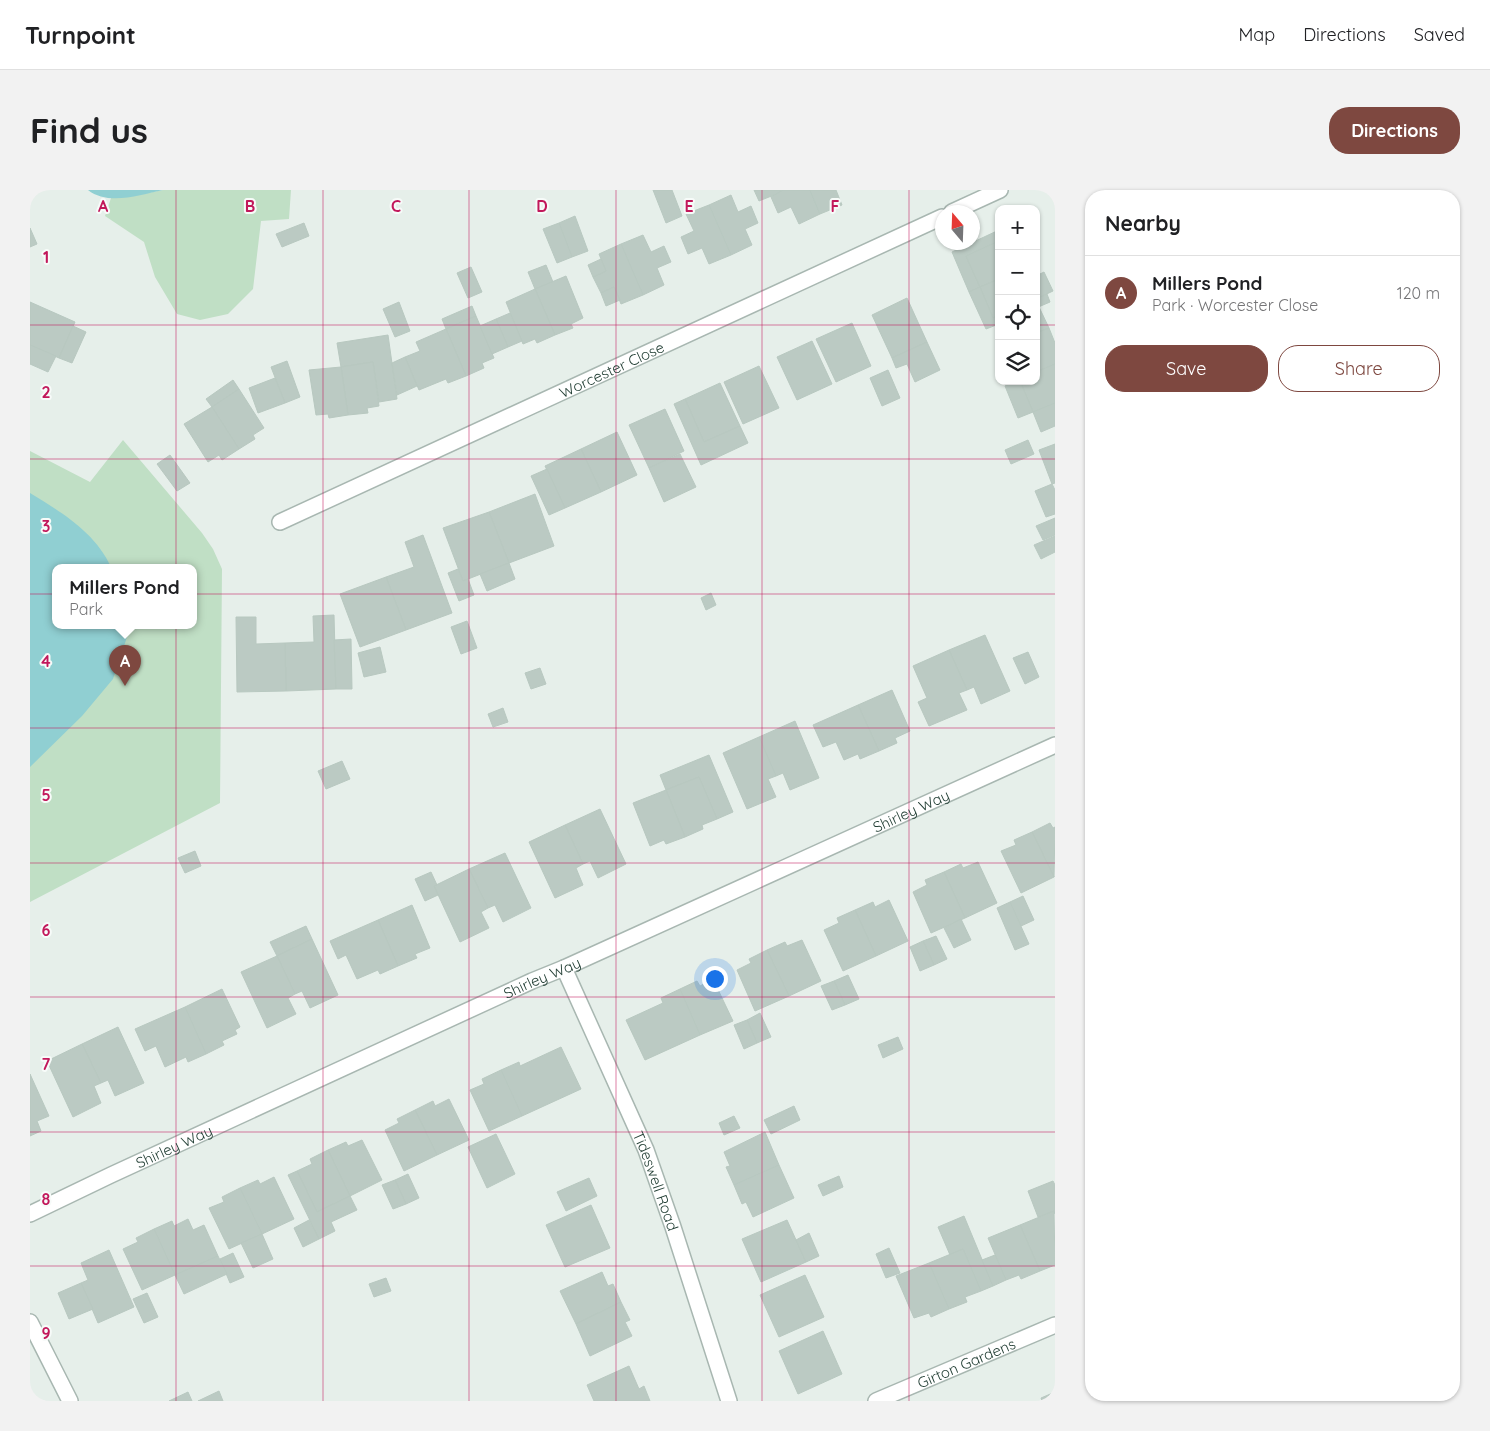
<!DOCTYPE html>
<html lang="en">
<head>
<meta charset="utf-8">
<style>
  body { margin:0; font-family:Quicksand,sans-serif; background:#f2f2f2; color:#202124 }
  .controls { position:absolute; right:15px; top:15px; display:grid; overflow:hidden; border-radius:10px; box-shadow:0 1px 4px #0004 }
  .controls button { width:45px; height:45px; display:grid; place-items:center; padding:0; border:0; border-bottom:1px solid #e0e0e0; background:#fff; color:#202124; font:25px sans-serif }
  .compass { position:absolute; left:905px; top:15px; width:45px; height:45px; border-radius:50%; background:#fff; box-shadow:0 1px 4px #0004; rotate:341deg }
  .you { position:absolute; left:684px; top:788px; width:18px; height:18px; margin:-12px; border:4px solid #fff; border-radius:50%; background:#1a73e8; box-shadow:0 0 0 8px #1a73e833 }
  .badge { display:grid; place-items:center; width:32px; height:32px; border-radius:50%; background:#7e4840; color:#fff; font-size:16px; font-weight:700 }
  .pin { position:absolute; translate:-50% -41px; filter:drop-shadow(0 1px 2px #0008) }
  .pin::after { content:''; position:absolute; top:26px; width:18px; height:15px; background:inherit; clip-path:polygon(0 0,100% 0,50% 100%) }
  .popup { position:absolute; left:22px; top:374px; width:145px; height:65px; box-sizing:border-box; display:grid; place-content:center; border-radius:10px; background:#fff; filter:drop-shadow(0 1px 4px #0005); font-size:16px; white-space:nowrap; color:#757577 }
  .popup b { font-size:19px; color:#202124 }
  .popup::after { content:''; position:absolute; left:50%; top:100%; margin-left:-10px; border:10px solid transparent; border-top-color:#fff }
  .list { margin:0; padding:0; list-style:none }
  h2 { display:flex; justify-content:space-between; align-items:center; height:65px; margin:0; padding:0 20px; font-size:21px }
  h2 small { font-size:16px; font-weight:400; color:#757577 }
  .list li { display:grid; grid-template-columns:32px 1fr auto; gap:15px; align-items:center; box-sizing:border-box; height:75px; padding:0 20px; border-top:1px solid #e0e0e0 }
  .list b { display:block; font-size:19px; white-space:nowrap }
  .list p { margin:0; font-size:16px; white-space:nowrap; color:#757577 }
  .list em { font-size:16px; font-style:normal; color:#757577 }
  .actions { display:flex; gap:10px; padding:15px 20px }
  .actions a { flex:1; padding:11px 0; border:1px solid #7e4840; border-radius:20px; text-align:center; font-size:18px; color:#7e4840 }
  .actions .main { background:#7e4840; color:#fff }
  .icon { flex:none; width:28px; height:28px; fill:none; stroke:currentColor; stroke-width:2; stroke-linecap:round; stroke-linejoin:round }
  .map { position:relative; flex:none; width:1025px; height:1211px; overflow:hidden; border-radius:20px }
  header { display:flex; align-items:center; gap:30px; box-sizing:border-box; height:70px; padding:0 25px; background:#fff; border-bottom:1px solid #e0e0e0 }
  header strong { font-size:24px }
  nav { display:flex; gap:28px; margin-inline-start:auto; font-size:18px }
  .intro { display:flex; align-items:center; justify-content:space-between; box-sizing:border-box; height:120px; padding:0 30px }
  h1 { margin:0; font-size:35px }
  .button { padding:12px 22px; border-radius:20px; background:#7e4840; color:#fff; font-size:18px; font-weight:700 }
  main { display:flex; gap:30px; padding:0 30px }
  aside { flex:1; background:#fff; border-radius:20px; box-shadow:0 1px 4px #0004 }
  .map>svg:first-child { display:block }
  .green { fill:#c0dfc5; fill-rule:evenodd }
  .water { fill:#90cfd2 }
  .building { fill:#bbcac3; stroke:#b8c8c0 }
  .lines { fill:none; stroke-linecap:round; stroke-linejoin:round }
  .minor-casing { stroke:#a8b7b1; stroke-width:18 }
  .minor { stroke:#fff; stroke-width:15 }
  .grid { fill:none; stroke:#c2185b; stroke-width:1; stroke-opacity:0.55 }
  .labels { text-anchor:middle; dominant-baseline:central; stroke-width:4; stroke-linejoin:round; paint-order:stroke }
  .street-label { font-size:15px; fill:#254137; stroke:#f7fbf9 }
  .grid-label { font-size:16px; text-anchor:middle; font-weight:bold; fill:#c2185b; stroke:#f7fbf9; stroke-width:4; stroke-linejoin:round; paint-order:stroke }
</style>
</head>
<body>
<header>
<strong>Turnpoint</strong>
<nav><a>Map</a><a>Directions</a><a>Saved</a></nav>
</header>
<div class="intro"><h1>Find us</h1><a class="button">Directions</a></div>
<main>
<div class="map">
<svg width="1025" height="1211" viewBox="0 0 1025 1211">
  <rect width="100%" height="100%" fill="#e6efea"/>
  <g class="green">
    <path d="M133,0H261L259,29L231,31L223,99L198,124L170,130L147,124L125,87L114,52L75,26L81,8L102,6Z"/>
    <path d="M93,250L172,343L183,359L192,379L190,613L0,712V261L60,292ZM26,377H164V435H26Z"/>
  </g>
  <g class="water">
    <path d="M58,0H133C110,5 78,16 58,0Z"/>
    <path d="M0,303C31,322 65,342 81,377H26V435H100L96,450L83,489L52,526L0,577Z"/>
  </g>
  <g class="building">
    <path d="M623,0H642L652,26L636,33Z"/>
    <path d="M724,0H753L754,1L729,11Z"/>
    <path d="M753,0H780L790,24L769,34L761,17L748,23L741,7Z"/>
    <path d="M780,0H806L812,15L790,24Z"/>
    <path d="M701,5L708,22L721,16L728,33L715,39L722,55L701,65L679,15Z"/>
    <path d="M679,15L701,65L679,74L672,58L658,64L651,47L664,41L656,24Z"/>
    <path d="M545,26L558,61L542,67L529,33Z"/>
    <path d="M274,33L279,46L252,57L246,44Z"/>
    <path d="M529,33L542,67L527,73L513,39Z"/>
    <path d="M0,38L7,54L0,57Z"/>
    <path d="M969,40V51L936,66L950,97L939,102L922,62Z"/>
    <path d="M613,45L621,62L634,56L641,72L627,78L634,95L613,105L591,54Z"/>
    <path d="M969,51V89L950,97L936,66Z"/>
    <path d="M591,54L613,105L591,114L584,97L571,103L563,87L576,81L569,64Z"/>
    <path d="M571,69L576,81L563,87L558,75Z"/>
    <path d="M516,75L523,92L505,99L498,82Z"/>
    <path d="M1006,76L1010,84L1014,82L1023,101L1006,109Z"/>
    <path d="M441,77L452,102L438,108L427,83Z"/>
    <path d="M536,86L553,128L541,134L543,138L525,145L505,99Z"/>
    <path d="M969,89V125L963,128L950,97Z"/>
    <path d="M584,97L590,110L576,116L571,103Z"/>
    <path d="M950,97L963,128L969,125V134L956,139L939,102Z"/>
    <path d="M505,99L525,145L507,153L505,149L493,154L476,112Z"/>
    <path d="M1017,104L1020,112L1006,118V109Z"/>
    <path d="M877,108L897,152L862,168L842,125Z"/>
    <path d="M0,112L45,132L29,168L0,155Z"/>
    <path d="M369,112L380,141L365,147L353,119Z"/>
    <path d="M442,116L446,126L416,139L412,129Z"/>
    <path d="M1009,117L1019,138L1006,143V118Z"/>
    <path d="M480,123L492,151L478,157L466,129Z"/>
    <path d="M446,126L464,168L452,173L454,178L436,186L416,139Z"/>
    <path d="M466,129L478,157L462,164L450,136Z"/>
    <path d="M822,133L841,176L806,192L786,149Z"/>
    <path d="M43,136L56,142L42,173L29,168Z"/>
    <path d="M1019,138L1025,153V174L1006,182V143Z"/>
    <path d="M416,139L436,186L418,193L416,189L389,200L375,167L390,161L386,152Z"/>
    <path d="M358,145L367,209L349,212L343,172L311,177L307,153Z"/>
    <path d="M782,151L802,194L767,210L747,167Z"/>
    <path d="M897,152L910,180L885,192L877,174L866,178L862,168Z"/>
    <path d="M0,155L26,166L18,182L0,174Z"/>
    <path d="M375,167L387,196L367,205L362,173Z"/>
    <path d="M257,171L270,207L255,213L241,177Z"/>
    <path d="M343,172L349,216L337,218L338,223L318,225L311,177Z"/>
    <path d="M1025,174V213L1003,222L990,191H1006V182Z"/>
    <path d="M729,176L749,218L713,234L694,192Z"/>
    <path d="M311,177L318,225L299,228L298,224L286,225L279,180Z"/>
    <path d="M858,180L870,208L852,216L840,188Z"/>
    <path d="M245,188L255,213L228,223L219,198Z"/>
    <path d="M203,190L209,199L182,217L176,209Z"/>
    <path d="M985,191H990L1003,222L988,228L975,196Z"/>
    <path d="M690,193L710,236L674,252L655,209Z"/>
    <path d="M209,199L234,238L223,245L225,249L209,259L182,217Z"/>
    <path d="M655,209L674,252L710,236L718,253L671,275L644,214Z"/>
    <path d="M1025,213V236L1011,242L1003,222Z"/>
    <path d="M182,217L209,259L192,270L189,265L178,272L154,234Z"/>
    <path d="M635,219L654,261L619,278L599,235Z"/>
    <path d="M587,242L607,285L571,302L551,259Z"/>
    <path d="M998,250L1004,264L981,274L975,260Z"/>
    <path d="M1025,254V293L1022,294L1009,260Z"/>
    <path d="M551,259L571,302L535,318L515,276Z"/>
    <path d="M650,264L666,297L634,312L619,278Z"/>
    <path d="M140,265L160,293L147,301L127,274Z"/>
    <path d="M517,279L535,318L519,325L501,286Z"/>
    <path d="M1022,294L1025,300V324L1016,327L1005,301Z"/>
    <path d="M505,304L524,356L479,373L459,322Z"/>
    <path d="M459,322L479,373L433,391L413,338Z"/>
    <path d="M1025,328V345L1013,350L1006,336Z"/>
    <path d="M393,345L422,423L376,440L356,387L384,377L375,352Z"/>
    <path d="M1025,346V362L1011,369L1004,355Z"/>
    <path d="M479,373L485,389L457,401L450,384Z"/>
    <path d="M428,379L433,391L438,389L444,405L429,411L418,383Z"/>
    <path d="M356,387L376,440L330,457L310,404Z"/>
    <path d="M681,403L686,415L676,420L671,408Z"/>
    <path d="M304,425L306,499L256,501L255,453L284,452L283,426Z"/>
    <path d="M206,427H226V454L255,453L256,501L207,502Z"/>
    <path d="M437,431L447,458L431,464L421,437Z"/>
    <path d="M955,445L980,501L951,514L944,497L937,500L919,460Z"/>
    <path d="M321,449L322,499H306L304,450Z"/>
    <path d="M350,457L356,482L334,487L328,463Z"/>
    <path d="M919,460L937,500L929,503L937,520L899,536L888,512L897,508L883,476Z"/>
    <path d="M998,462L1009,487L995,494L983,468Z"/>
    <path d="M510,478L516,494L501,499L495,483Z"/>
    <path d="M862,500L880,541L865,548L867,553L849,561L828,515Z"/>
    <path d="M828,515L849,561L830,569L828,564L814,570L806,552L793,557L783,535Z"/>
    <path d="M473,518L478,532L463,537L458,524Z"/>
    <path d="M765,531L789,588L760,600L753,583L746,586L729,547Z"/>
    <path d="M729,547L746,586L738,589L746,607L717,619L693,563Z"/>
    <path d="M679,565L703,622L687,629L669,587L636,600L630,585Z"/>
    <path d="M312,571L320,589L296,599L288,581Z"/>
    <path d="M669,587L687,629L672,635L673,639L655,647L636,600Z"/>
    <path d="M636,600L655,647L636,654L634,650L620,656L603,613Z"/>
    <path d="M570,619L596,674L568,688L560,671L553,674L535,635Z"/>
    <path d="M1020,633L1023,638L1025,637L1024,687L1002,642Z"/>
    <path d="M535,635L553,674L546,678L553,695L525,708L499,652Z"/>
    <path d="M1002,642L1024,687L991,703L971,661L986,655L984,650Z"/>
    <path d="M165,661L171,676L155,683L148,668Z"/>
    <path d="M475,663L501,718L473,732L465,715L458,718L439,679Z"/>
    <path d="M948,672L967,713L935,728L914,682L931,674L933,678Z"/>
    <path d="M439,679L458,718L451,722L459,738L430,752L404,696Z"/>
    <path d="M401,682L407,695L404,696L408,705L395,711L385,689Z"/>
    <path d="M914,682L935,728L901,743L883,702L897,695L895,690Z"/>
    <path d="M993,706L1004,730L991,736L980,712Z"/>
    <path d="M859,710L878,751L846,766L825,720L843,712L845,717Z"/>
    <path d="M980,712L999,754L985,760L967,718Z"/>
    <path d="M382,715L400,758L385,764L387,768L368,776L348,730Z"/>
    <path d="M825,720L846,766L813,781L794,740L809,733L807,728Z"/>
    <path d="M931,729L941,750L924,758L914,738Z"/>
    <path d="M348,730L368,776L350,784L348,780L327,789L316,765L308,769L300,751Z"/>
    <path d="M276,736L282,749L247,766L240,752Z"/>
    <path d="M906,746L917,769L904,775L893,751Z"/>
    <path d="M282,749L308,805L280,818L272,801L265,804L247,766Z"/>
    <path d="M772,750L791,791L759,806L737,760L755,752L757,756Z"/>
    <path d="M893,751L904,775L890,781L880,757Z"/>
    <path d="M737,760L759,806L725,821L707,780L721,773L719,769Z"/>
    <path d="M247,766L265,804L258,808L266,824L237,838L211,782Z"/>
    <path d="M818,785L829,809L815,815L804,791Z"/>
    <path d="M683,789L703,831L670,845L650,799L667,791L670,796Z"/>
    <path d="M804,791L815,815L802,820L791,796Z"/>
    <path d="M192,799L210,837L205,840L207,844L192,851L194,855L176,864L155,817Z"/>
    <path d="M650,799L670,845L615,870L596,830L633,813L631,808Z"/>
    <path d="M155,817L176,864L158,872L156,867L135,877L126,856L115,861L105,839Z"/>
    <path d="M730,823L741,847L727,853L717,830Z"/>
    <path d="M717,830L727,853L714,859L704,835Z"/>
    <path d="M88,837L114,893L85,906L78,890L71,893L52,854Z"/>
    <path d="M868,847L873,859L853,868L848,855Z"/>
    <path d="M52,854L71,893L64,896L71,913L43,927L17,871Z"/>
    <path d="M531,857L551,899L492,926L471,880L489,872L490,876Z"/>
    <path d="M471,880L492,926L459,941L440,900L454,894L452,889Z"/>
    <path d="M0,884L19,926L7,931L11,941L0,946Z"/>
    <path d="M419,909L439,950L407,965L385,920L403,911L405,916Z"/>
    <path d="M764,916L770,930L741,944L734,930Z"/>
    <path d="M385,920L407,965L374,981L355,940L369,933L367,929Z"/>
    <path d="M704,926L710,938L694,945L689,933Z"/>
    <path d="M735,942L749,975L704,995L696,977L700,976L694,962Z"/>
    <path d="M466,944L485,984L457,998L438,957Z"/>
    <path d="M332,950L352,990L320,1006L298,960L316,952L318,956Z"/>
    <path d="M298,960L320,1006L287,1022L267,981L282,974L280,969Z"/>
    <path d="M749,975L764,1008L723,1027L716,1012L712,1014L704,995Z"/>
    <path d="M267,981L287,1022L320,1006L327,1020L301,1032L305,1041L289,1049L258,985Z"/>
    <path d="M378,984L389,1008L376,1014L365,990Z"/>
    <path d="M809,986L813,997L793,1006L788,995Z"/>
    <path d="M244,987L264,1029L232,1044L210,998L228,990L230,994Z"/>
    <path d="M559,988L567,1006L536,1021L527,1002Z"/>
    <path d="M365,990L376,1014L363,1019L352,995Z"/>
    <path d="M1023,991L1025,995V1024L1024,1021L1008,1027L998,1001Z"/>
    <path d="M210,998L232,1044L199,1059L179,1018L194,1012L192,1007Z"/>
    <path d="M561,1015L580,1058L535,1077L516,1035Z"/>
    <path d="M1024,1021L1025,1075L1010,1081L990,1035Z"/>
    <path d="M934,1026L963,1096L951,1101L933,1059L920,1065L908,1037Z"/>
    <path d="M158,1029L163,1040L174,1035L188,1066L145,1085L124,1039L142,1031L144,1036Z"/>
    <path d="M279,1030L289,1049L273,1057L264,1038Z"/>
    <path d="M757,1030L776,1072L731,1092L712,1049Z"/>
    <path d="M990,1035L1010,1081L991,1089L989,1085L976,1090L958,1048Z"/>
    <path d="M124,1039L145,1085L112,1100L93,1059L108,1052L106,1048Z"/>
    <path d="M779,1043L789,1066L776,1072L766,1050Z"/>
    <path d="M232,1044L243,1069L223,1078L211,1053Z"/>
    <path d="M859,1058L870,1083L856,1088L846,1064Z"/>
    <path d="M933,1059L951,1101L935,1107L937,1112L919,1119L899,1073Z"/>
    <path d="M79,1060L104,1117L68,1133L51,1093L58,1090L51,1073Z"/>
    <path d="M203,1063L214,1087L200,1093L190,1069Z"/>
    <path d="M965,1065L976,1090L963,1096L952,1070Z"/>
    <path d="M188,1066L197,1084L154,1104L145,1085Z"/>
    <path d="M899,1073L919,1119L901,1127L899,1123L884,1128L866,1086Z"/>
    <path d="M572,1082L578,1096L583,1094L591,1112L546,1134L530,1101Z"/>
    <path d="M775,1085L794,1127L749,1147L730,1105Z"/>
    <path d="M356,1088L361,1101L344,1107L339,1094Z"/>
    <path d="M51,1093L63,1119L39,1129L28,1103Z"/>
    <path d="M117,1103L128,1127L114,1133L103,1109Z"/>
    <path d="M591,1112L600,1130L595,1132L602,1146L560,1166L546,1134Z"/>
    <path d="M793,1141L812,1184L768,1204L749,1161Z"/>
    <path d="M599,1176L609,1199L614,1196L620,1211H564L557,1195Z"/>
    <path d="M189,1201L193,1211H168Z"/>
    <path d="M158,1202L162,1211H139Z"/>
    <path d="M1025,1202V1211H1012L1011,1208Z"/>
  </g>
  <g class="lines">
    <g class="minor-casing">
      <g id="minor">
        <path d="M922,22L970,0"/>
        <path id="s1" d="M250,332L912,27"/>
        <path id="s2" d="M534,778L616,960L643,1037L699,1211"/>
        <path id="s3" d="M0,1024L81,985L502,791L534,778L1025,555"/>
        <path d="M0,1132L40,1211"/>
        <path id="s4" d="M846,1211L1025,1135"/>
      </g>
    </g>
    <use href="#minor" class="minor"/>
  </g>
  <path class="grid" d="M146,0V1211M293,0V1211M439,0V1211M586,0V1211M732,0V1211M879,0V1211M0,135H969M1006,135H1025M0,269H1025M0,404H1025M0,538H1025M0,673H1025M0,807H1025M0,942H1025M0,1076H1025"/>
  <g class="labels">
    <g class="street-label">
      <text stroke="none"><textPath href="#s1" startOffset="365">Worcester Close</textPath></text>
      <text stroke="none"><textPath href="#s3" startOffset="969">Shirley Way</textPath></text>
      <text stroke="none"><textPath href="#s3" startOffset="564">Shirley Way</textPath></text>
      <text stroke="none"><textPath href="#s3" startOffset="159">Shirley Way</textPath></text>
      <text stroke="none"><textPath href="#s2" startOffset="232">Tideswell Road</textPath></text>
      <text stroke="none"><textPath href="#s4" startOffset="98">Girton Gardens</textPath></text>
    </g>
  </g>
  <g class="grid-label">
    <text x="73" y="22">A</text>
    <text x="220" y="22">B</text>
    <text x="366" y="22">C</text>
    <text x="512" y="22">D</text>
    <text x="659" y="22">E</text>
    <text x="805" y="22">F</text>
    <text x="16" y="73">1</text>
    <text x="16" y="208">2</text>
    <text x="16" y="342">3</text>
    <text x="16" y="477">4</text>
    <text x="16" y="611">5</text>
    <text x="16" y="746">6</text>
    <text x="16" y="880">7</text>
    <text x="16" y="1015">8</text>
    <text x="16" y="1149">9</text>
  </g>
</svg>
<div class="controls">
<button>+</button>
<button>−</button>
<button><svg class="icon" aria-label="locate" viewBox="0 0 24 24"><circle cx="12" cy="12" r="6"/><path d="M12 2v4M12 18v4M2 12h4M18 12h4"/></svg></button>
<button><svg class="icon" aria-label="layers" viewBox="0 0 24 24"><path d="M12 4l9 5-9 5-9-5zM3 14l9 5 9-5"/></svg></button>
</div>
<svg class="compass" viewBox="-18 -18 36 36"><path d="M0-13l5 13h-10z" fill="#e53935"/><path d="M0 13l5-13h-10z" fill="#757577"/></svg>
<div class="you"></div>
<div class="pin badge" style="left:95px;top:496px">A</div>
<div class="popup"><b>Millers Pond</b>Park</div>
</div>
<aside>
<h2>Nearby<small></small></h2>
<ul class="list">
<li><span class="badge">A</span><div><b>Millers Pond</b><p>Park · Worcester Close</p></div><em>120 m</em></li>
</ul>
<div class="actions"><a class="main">Save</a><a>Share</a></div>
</aside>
</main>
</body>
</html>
